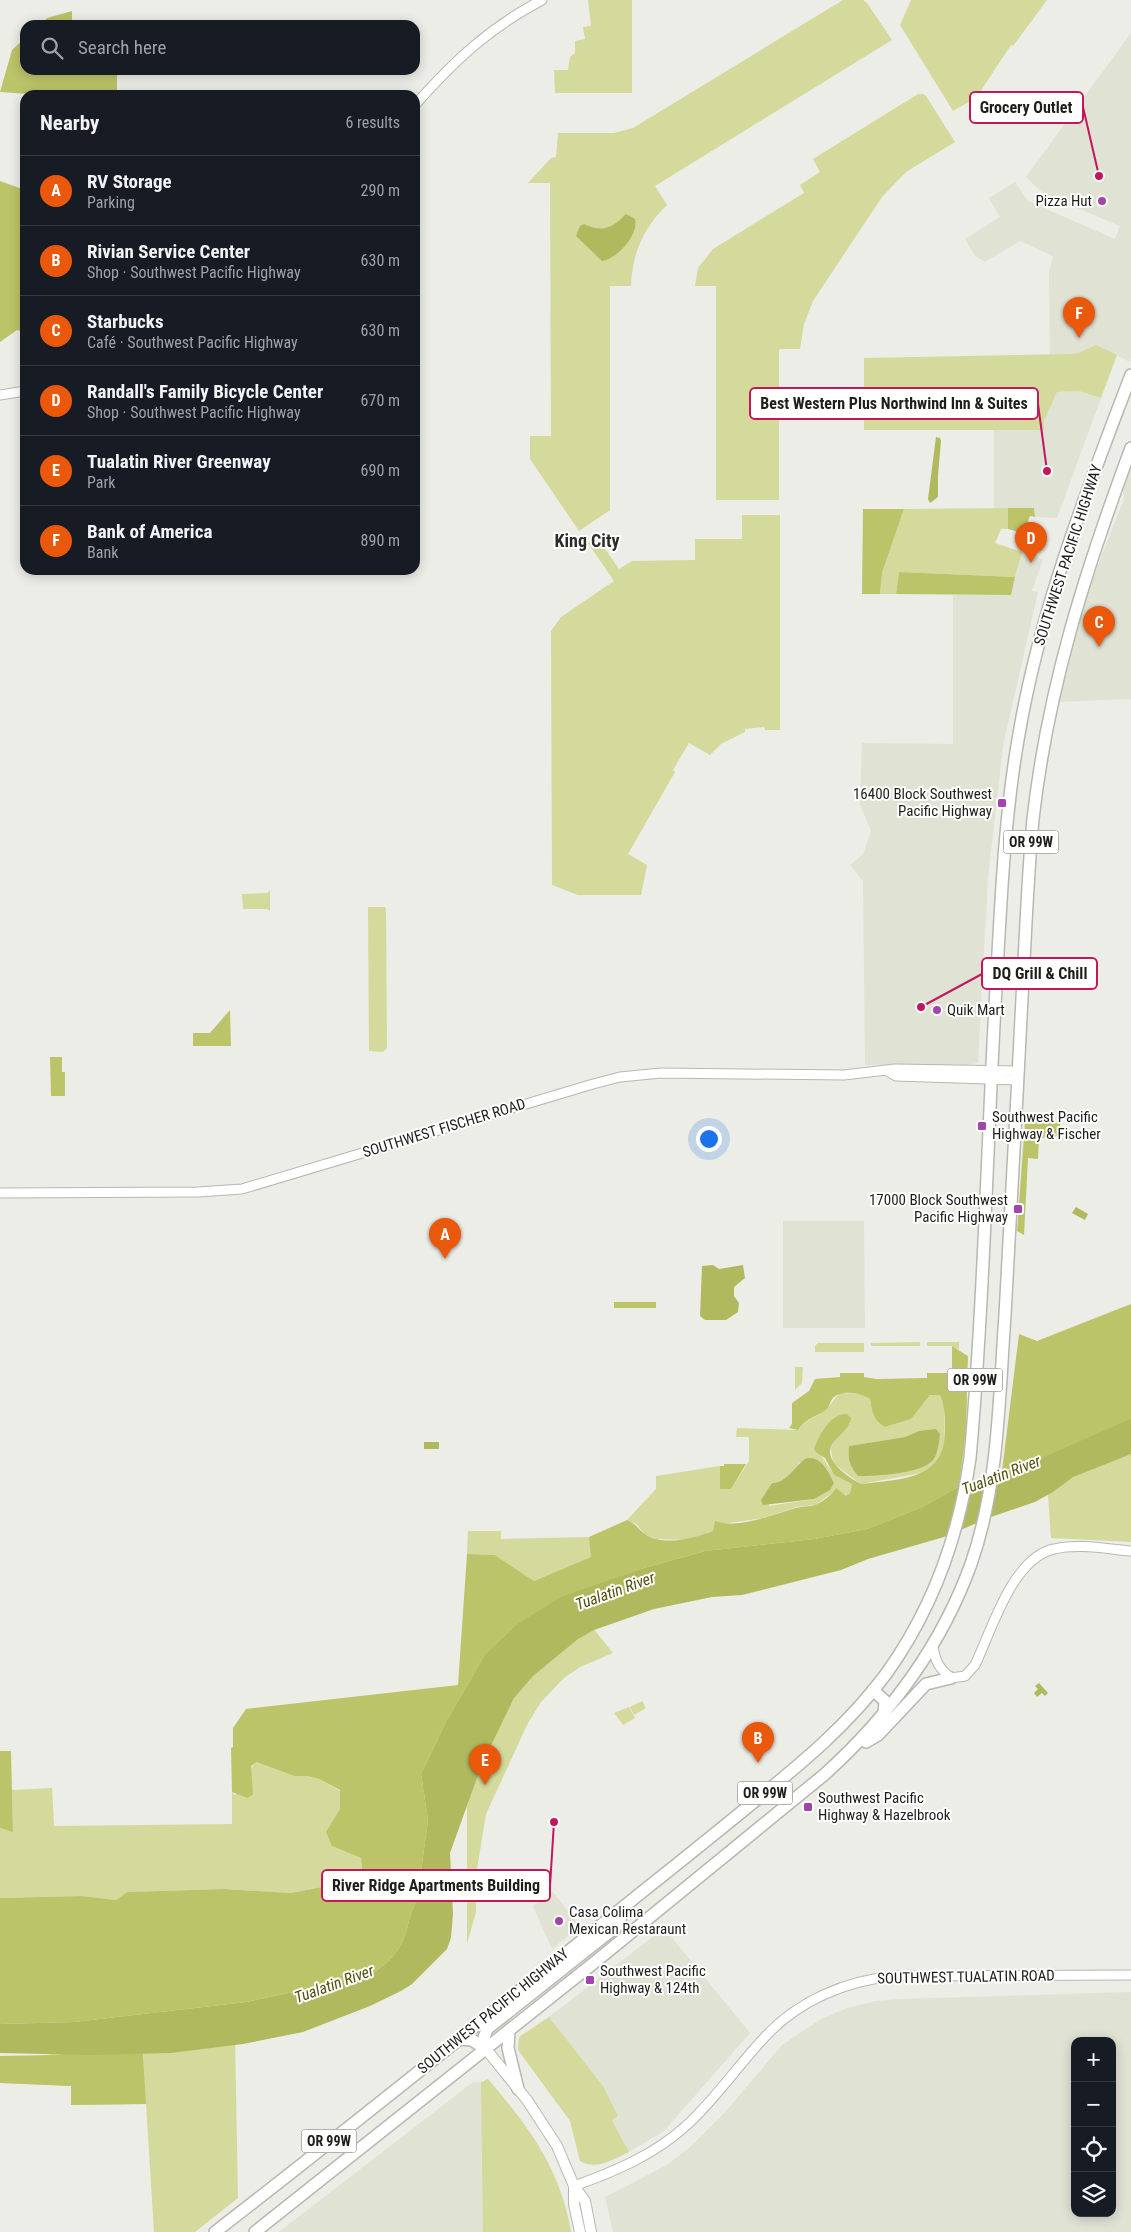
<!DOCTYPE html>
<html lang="en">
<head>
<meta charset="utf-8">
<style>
  body { margin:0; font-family:"Roboto Condensed",sans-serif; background:#242831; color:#f1f3f6 }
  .controls { position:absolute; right:15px; bottom:15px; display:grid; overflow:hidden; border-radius:10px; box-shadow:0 2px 12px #0003 }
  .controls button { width:45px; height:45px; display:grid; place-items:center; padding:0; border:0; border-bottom:1px solid #363941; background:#171b24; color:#f1f3f6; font:25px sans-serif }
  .you { position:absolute; left:708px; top:1138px; width:18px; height:18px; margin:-12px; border:4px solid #fff; border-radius:50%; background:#1a73e8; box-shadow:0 0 0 8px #1a73e833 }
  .badge { display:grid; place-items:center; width:32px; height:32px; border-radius:50%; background:#ea580c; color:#fff; font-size:16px; font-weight:700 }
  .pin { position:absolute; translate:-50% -41px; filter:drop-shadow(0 1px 2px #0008) }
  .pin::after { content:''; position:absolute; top:26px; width:18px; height:15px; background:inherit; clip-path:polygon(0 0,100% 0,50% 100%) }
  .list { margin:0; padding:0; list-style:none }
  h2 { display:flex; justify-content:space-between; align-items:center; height:65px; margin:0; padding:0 20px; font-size:21px }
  h2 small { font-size:16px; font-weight:400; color:#9ea1a6 }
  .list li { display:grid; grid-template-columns:32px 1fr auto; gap:15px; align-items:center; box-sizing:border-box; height:70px; padding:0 20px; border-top:1px solid #363941 }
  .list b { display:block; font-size:19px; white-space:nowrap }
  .list p { margin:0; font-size:16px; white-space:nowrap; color:#9ea1a6 }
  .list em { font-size:16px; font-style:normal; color:#9ea1a6 }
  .icon { flex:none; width:28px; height:28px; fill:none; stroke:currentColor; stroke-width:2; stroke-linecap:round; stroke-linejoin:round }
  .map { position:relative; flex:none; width:1131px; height:2232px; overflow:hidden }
  .search { position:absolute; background:#171b24; box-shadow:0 2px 12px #0003; left:20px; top:20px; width:400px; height:55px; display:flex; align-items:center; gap:12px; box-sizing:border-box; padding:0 18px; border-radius:15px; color:#9ea1a6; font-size:19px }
  .panel { position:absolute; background:#171b24; box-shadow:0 2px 12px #0003; left:20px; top:90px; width:400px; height:485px; border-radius:15px }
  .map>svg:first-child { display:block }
  .built { fill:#e0e2d4; fill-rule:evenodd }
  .green { fill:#d3da9c; fill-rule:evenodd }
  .forest { fill:#bbc469 }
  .water { fill:#b1b95f }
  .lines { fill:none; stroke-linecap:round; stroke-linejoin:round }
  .secondary-casing { stroke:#b7b8b1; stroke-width:11 }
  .primary-casing { stroke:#b7b8b1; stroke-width:12 }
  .highway-casing { stroke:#b7b8b1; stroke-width:14 }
  .secondary { stroke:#fff; stroke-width:9 }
  .primary { stroke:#fff; stroke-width:10 }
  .highway { stroke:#fff; stroke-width:11 }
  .poi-dot { fill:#a244ac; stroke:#fffffe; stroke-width:2 }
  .labels { text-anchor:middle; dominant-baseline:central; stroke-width:4; stroke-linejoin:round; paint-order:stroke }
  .shield { fill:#fffffe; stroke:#626260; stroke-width:1 }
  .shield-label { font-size:14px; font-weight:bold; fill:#1e1f1c }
  .poi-label { font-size:15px; fill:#1e1f1c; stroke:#fffffe; text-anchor:start }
  .street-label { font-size:15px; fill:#1e1f1c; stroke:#fffffe }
  .water-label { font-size:16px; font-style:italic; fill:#4e530e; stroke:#fffffe }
  .quarter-label { font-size:18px; font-weight:bold; fill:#2c2d28; stroke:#fffffe }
  .leader { fill:none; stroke:#c2185b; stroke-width:2 }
  .callout-dot { fill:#c2185b; stroke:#fffffe; stroke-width:2 }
  .callout { fill:#fffffe; stroke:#c2185b; stroke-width:2 }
  .callout-label { font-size:16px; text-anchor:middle; font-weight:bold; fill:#1e1f1c }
</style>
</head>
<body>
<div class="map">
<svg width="1131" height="2232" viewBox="0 0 1131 2232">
  <rect width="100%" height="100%" fill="#ecede6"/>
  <g class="built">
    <path d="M1131,33V358L1130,362L1096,345L1078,353L1050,355L1049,273L1053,256L1020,241L985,262L975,256L965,239L1000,217L989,198L1015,182L1028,201L1115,239L1120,226L1044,194L1026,177Z"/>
    <path d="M1079,391L1101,398L1057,518L1035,517L1034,508L994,509V430H1044V421L1057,392Z"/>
    <path d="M1131,468V699L1058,702L1087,594L1124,499L1123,489Z"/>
    <path d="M1022,552L1043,559L1032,591L1038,592L1003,746L1000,773L988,878L978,1063L966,1065H865L863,881L850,865L863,854L871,831L860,805L862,743L953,744V595H1010Z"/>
    <path d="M783,1221H864L865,1328H783Z"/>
    <path d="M552,1891L580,1926L552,1949L533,1906Z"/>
    <path d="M664,1928L750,2033L663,2132L629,2152L612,2119L618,2116L603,2086L549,2017Z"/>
    <path d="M1131,1992V2232H613L605,2197L667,2165L689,2148L726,2111L782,2045L821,2019L847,2008L876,2001L900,1999ZM1075,2041H1112V2213H1075Z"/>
    <path d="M473,2082H481L484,2087L483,2232H279Z"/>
  </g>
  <g class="green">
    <path d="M588,0H632V93H555L554,70H568L570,57L575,53V41L585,39L583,27L591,26Z"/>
    <path d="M843,0H863L867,3L892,40L655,186L667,205C644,227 632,253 631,286H610V510L579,531L530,459V436H551L550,183H528L551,158L556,157L558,133H614L633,128Z"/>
    <path d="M911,0H1047L1013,46L1011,45L976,98L953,111L900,25Z"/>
    <path d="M918,94H923L926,96L955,142L906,172L882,197L813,301L804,324L800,349H779V500H716V286H695L698,268L713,249L804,193L800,185L820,172L813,159Z"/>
    <path d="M1096,345L1117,355L1101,398L1079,391L1057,392L1044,421V430H864V358L1068,354L1078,353Z"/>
    <path d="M1008,508V529H1001L995,543L1022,552L1015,577L899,572L896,594H880L882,573L904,509Z"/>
    <path d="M742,515H780V730H765L764,727L745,729V732L721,744L710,755L689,743L673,770L675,772L628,854L647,865L641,895H578L552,885L551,631L561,617L614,581L588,543L597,537L619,569L632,561L695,560V539H742Z"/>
    <path d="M270,890V911L267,909H243L242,894L267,893Z"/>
    <path d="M368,907H385L386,910L387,1048L383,1052L369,1051Z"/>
    <path d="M920,1342V1346H871V1343Z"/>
    <path d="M927,1342H959V1350L952,1346H927Z"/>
    <path d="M818,1343H864V1352H815V1346Z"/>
    <path d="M795,1367H803L802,1383L795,1390Z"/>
    <path d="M841,1393L864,1394L870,1399C872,1412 873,1420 885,1427L911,1419L930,1395H940L944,1405L945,1445L941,1458L927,1472L861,1484L834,1464L832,1457L831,1448L834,1441L850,1423V1418L847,1414L821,1455L834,1475L852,1484L850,1493L846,1496L840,1493H832L815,1505L797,1507L763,1518L723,1524L713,1531L688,1540L656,1539L646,1535L636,1524L627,1520L656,1489V1476L720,1466V1489H731L749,1461V1437H736L737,1428L798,1430C808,1417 821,1416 828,1408C833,1402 834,1398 841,1393ZM919,1431L852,1469L848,1453L849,1446L905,1437ZM800,1462L814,1499L769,1506L771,1483C785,1482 792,1472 800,1462Z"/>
    <path d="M1131,1452V1542L1051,1538L1047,1482Z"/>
    <path d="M468,1531H501V1539L589,1537L592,1557L534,1581L495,1555L467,1554Z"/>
    <path d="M592,1627L613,1653L580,1667L564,1678L541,1702L528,1723L486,1814L476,1875V1912L467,1944V1806L475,1779L502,1714L535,1668Z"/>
    <path d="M642,1701L646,1708L634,1715L630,1707Z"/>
    <path d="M629,1707L635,1718L623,1725L614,1713Z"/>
    <path d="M255,1762L294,1776H307L319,1779L340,1791V1809L332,1846L361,1858L363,1879L291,1893L224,1889L127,1892L116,1900L82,1896L0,1898V1828L13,1831L12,1790L52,1788L54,1826L232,1824V1792L235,1795Z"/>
    <path d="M549,2017L603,2086L618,2116L612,2120L629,2152C613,2159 597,2171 580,2161L570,2121L518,2050L519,2037Z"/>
    <path d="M235,2038L238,2198L195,2232H154L146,2104L71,2105V2086L0,2083V2056H38L142,2042Z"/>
    <path d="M488,2079C529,2127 560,2168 571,2232H483L481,2082Z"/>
  </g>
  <g class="forest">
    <path d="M72,11V25H40L47,18Z"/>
    <path d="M25,38V70H117V95H43L0,92L12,50Z"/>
    <path d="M0,181L25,190V332L17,330L0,342Z"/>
    <path d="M1008,508H1034L1035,517L1030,516L1023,533L1008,529Z"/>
    <path d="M863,509H904L882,573L880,594H862Z"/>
    <path d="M899,572L1015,577L1011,595L896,594Z"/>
    <path d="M230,1010L231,1046H193V1033H210Z"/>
    <path d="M50,1057H62V1072H65V1096H51Z"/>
    <path d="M1025,1122L1060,1123V1136L1039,1138L1038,1159L1028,1158L1024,1235L1017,1231Z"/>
    <rect x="614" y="1302" width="42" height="6"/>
    <path d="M1131,1304V1418L1047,1457L1002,1471L1019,1334L1037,1341Z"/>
    <path d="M952,1346L968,1356L966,1431L959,1487L922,1507L867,1529L814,1539L705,1551L644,1568L614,1579L484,1656L446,1722L421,1774L428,1820L417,1901C410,1911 409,1924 405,1935C398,1955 383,1969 364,1977L246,2002L74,2022L0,2024V1898L82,1896L116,1900L127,1892L224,1889L291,1893L363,1879L361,1858L332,1846L326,1832L340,1809V1790L319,1779L307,1776H294L256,1762L251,1766L253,1794L248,1798L232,1792L231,1748L233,1747V1728L246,1709L458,1685L467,1554L495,1555L534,1581L591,1557L589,1537L627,1520C635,1523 638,1529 645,1534C662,1547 695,1538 713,1531L715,1521C740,1530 772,1514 796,1508C802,1506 809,1507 815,1505C822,1502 832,1495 836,1488L846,1496L850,1493L852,1484L834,1475L825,1458L817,1453L814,1449C819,1436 830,1413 847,1414L851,1418C850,1428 839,1435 833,1443C821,1460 848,1477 861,1484C902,1479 946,1480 945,1429C945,1417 945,1406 940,1395H930L911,1419L885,1427C873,1420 872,1412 870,1399C861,1393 842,1389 833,1398C830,1401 830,1406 827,1409C818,1417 808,1416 798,1430L789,1428L792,1424V1403L809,1391L815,1379L840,1377V1373H864V1377L877,1379L927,1378V1373H949L952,1370Z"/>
    <path d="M724,1464H746L731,1489H720V1466H724Z"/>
    <path d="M0,1751H11L13,1832L0,1828Z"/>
    <path d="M142,2042L146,2104L71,2105V2086L0,2083V2056L57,2055Z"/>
  </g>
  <g class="water">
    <path d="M626,214L635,219C639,235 617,259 602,261L576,236L580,226L584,224C603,233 612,228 626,214Z"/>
    <path d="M936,437L940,438L941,441L938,475V497L930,503L928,499Z"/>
    <path d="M1076,1207L1088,1214L1085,1220L1072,1213Z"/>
    <path d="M713,1265L719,1269L743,1265L745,1278L734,1287V1296L739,1303L738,1312L726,1320H705L700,1316L702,1266Z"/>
    <path d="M1131,1418V1454L1073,1477L1053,1492L1035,1502L991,1517L944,1537L868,1559L841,1570L742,1595L712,1597L654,1609L594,1630L578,1639L533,1676L514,1698L482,1764L450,1853L453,1914L451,1938L447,1949L412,1984L401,1991L370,2006L303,2032L243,2044L171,2053L91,2055L0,2053V2024L74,2022L246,2002L364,1977C383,1969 398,1955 405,1935C409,1924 410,1911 417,1901L428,1820L421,1774L446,1722L484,1656L519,1623L561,1597L644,1568L705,1551L814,1539L867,1529L922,1507L966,1483L1029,1464Z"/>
    <path d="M936,1429L940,1434C939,1441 938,1454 933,1460C921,1474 876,1476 858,1476C850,1467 847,1458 849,1446L905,1437L919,1431Z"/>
    <rect x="424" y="1442" width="15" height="7"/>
    <path d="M807,1458C822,1457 828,1471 834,1483L830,1490L814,1499L763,1505L761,1500L772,1483C789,1482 793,1466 807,1458Z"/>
    <path d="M1039,1683L1048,1693L1045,1696L1042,1693L1037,1697L1034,1693L1038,1689L1035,1686Z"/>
  </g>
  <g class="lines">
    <g class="secondary-casing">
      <g id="secondary">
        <path d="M415,105C454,61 490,27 542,0"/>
        <path d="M0,395L25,391"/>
        <path d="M889,1072L896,1076L1017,1080"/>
        <path d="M0,1193L198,1192L242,1189L593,1084L620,1077L661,1073L844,1075L895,1069L1018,1071"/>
        <path d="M933,1645C935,1662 939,1668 951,1678L965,1676L975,1665C992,1630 1012,1558 1054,1549C1078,1543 1107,1549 1131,1551"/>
        <path d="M574,2186C616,2171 654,2155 687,2125C715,2099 737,2067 763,2039C797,2001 846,1980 897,1976L1131,1975"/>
      </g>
    </g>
    <g class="primary-casing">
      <g id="primary">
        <path d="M486,2049L527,2100L557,2146L574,2186L585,2201L591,2232"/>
        <path d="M574,2186V2204L580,2232"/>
      </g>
    </g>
    <g class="highway-casing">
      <g id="highway">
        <path d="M873,1690L885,1701L884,1715"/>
        <path d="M866,1742L878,1735L926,1684L951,1678"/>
        <path d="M509,2030L508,2048L518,2089"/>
        <path d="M458,2039L472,2040L486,2049"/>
        <path d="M486,2049L484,2038L487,2029L617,1926L625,1908"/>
        <path d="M215,2232C359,2121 501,2006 642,1892C680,1862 717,1832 755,1801C803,1762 849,1724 886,1674C932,1610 959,1535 970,1458C984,1302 987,1144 996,988C1001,903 1004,818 1019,734C1040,610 1086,493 1131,375"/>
        <path d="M255,2232L595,1962L825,1774C890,1715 941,1647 971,1564C999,1484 999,1398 1005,1315C1012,1203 1017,1091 1023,979C1026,926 1028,872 1033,819C1048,687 1085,572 1131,448"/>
      </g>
    </g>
    <use href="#secondary" class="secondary"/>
    <use href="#primary" class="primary"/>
    <use href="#highway" class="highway"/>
  </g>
  <g class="poi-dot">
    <circle cx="1102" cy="201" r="5"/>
    <rect x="997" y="798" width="10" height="10" rx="2.5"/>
    <circle cx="937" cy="1010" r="5"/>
    <rect x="977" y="1121" width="10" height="10" rx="2.5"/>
    <rect x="1013" y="1204" width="10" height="10" rx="2.5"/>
    <rect x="803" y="1802" width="10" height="10" rx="2.5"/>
    <circle cx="559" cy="1921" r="5"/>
    <rect x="585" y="1975" width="10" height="10" rx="2.5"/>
  </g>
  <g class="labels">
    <g class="shield">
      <rect x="1003.5" y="830.5" width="55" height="23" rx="4"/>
      <rect x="947.5" y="1368.5" width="55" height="23" rx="4"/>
      <rect x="737.5" y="1781.5" width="55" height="23" rx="4"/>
      <rect x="301.5" y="2129.5" width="55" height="23" rx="4"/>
    </g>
    <g class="shield-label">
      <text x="1031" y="842">OR 99W</text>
      <text x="975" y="1380">OR 99W</text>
      <text x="765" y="1793">OR 99W</text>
      <text x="329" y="2141">OR 99W</text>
    </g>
    <g class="poi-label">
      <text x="1092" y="201" text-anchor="end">Pizza Hut</text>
      <text x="992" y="794" text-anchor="end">16400 Block Southwest<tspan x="992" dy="17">Pacific Highway</tspan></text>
      <text x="947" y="1010">Quik Mart</text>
      <text x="992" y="1117">Southwest Pacific<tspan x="992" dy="17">Highway &amp; Fischer</tspan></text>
      <text x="1008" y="1200" text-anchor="end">17000 Block Southwest<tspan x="1008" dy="17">Pacific Highway</tspan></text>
      <text x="818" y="1798">Southwest Pacific<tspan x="818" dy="17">Highway &amp; Hazelbrook</tspan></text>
      <text x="569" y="1912">Casa Colima<tspan x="569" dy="17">Mexican Restaraunt</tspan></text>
      <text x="600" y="1971">Southwest Pacific<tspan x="600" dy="17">Highway &amp; 124th</tspan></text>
    </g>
    <g class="street-label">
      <text transform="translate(1068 555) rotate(-72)">SOUTHWEST PACIFIC HIGHWAY</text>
      <text transform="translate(444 1128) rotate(-17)">SOUTHWEST FISCHER ROAD</text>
      <text transform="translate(966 1977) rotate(-1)">SOUTHWEST TUALATIN ROAD</text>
      <text transform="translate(493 2011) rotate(-39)">SOUTHWEST PACIFIC HIGHWAY</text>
    </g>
    <g class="water-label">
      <text transform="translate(1001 1475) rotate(-21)">Tualatin River</text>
      <text transform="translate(615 1591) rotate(-20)">Tualatin River</text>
      <text transform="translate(334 1984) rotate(-20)">Tualatin River</text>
    </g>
    <g class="quarter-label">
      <text x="587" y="540">King City</text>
    </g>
  </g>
  <path class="leader" d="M1099 176L1083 107M1047 471L1038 404M921 1007L982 974M554 1822L550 1886"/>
  <g class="callout-dot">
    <circle cx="1099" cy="176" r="5"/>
    <circle cx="1047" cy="471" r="5"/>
    <circle cx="921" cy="1007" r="5"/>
    <circle cx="554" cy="1822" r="5"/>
  </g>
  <g class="callout">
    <rect x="970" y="92" width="113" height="31" rx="5"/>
    <rect x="750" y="388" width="288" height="31" rx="5"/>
    <rect x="982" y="958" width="115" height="31" rx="5"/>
    <rect x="322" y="1870" width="228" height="31" rx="5"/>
  </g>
  <g class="callout-label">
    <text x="1026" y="113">Grocery Outlet</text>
    <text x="894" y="409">Best Western Plus Northwind Inn &amp; Suites</text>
    <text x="1040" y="979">DQ Grill &amp; Chill</text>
    <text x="436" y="1891">River Ridge Apartments Building</text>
  </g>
</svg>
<div class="controls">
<button>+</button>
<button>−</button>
<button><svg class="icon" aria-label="locate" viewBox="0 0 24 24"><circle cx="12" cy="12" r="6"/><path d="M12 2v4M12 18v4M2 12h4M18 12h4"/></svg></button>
<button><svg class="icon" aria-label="layers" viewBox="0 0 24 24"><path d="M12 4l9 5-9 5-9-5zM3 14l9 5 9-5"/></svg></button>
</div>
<div class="you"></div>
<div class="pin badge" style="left:445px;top:1259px">A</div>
<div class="pin badge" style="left:758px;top:1763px">B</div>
<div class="pin badge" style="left:1099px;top:647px">C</div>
<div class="pin badge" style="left:1031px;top:563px">D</div>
<div class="pin badge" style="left:485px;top:1785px">E</div>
<div class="pin badge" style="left:1079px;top:338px">F</div>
<div class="search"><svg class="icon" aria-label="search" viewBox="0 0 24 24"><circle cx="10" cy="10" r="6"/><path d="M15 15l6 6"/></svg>Search here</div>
<section class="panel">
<h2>Nearby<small>6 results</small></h2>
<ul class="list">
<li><span class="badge">A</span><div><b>RV Storage</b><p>Parking</p></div><em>290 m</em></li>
<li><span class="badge">B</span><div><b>Rivian Service Center</b><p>Shop · Southwest Pacific Highway</p></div><em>630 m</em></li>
<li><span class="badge">C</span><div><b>Starbucks</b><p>Café · Southwest Pacific Highway</p></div><em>630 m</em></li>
<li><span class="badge">D</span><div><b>Randall's Family Bicycle Center</b><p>Shop · Southwest Pacific Highway</p></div><em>670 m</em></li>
<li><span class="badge">E</span><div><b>Tualatin River Greenway</b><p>Park</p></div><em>690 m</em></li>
<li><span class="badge">F</span><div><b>Bank of America</b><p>Bank</p></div><em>890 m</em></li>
</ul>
</section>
</div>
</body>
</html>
